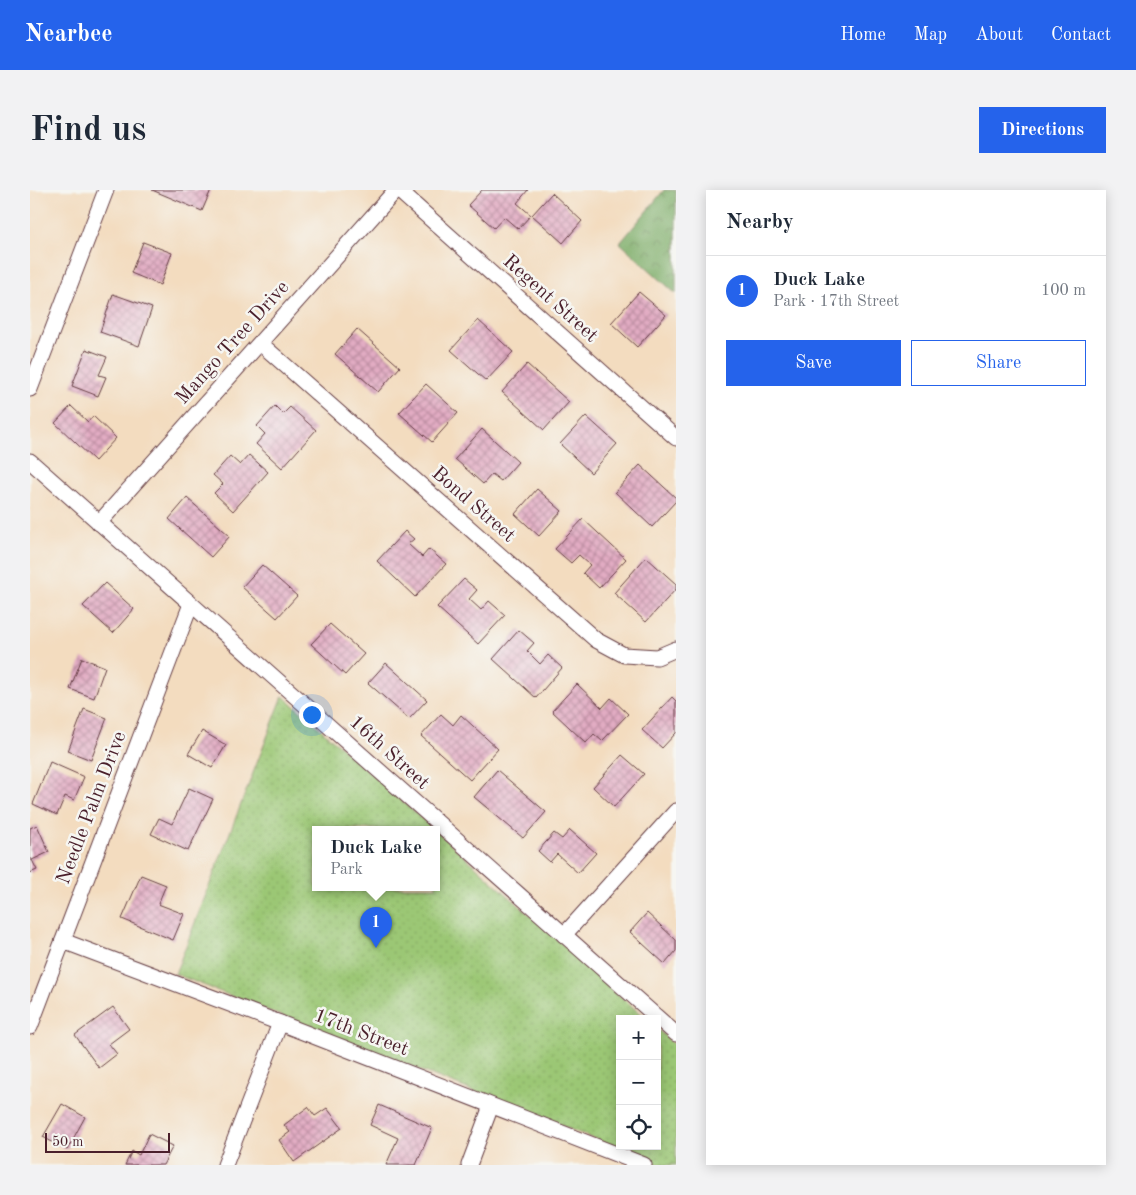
<!DOCTYPE html>
<html lang="en">
<head>
<meta charset="utf-8">
<style>
  body { margin:0; font-family:"Old Standard TT",serif; background:#f2f2f3; color:#1f2937 }
  .controls { position:absolute; right:15px; bottom:15px; display:grid; overflow:hidden; border-radius:0px; box-shadow:0 2px 12px #0003 }
  .controls button { width:45px; height:45px; display:grid; place-items:center; padding:0; border:0; border-bottom:1px solid #e0e1e3; background:#fff; color:#1f2937; font:25px sans-serif }
  .scale { position:absolute; left:15px; bottom:12px; width:125px; box-sizing:border-box; padding-left:5px; border:2px solid #4a1f2b; border-top:0; font-size:14px; line-height:18px; white-space:nowrap; color:#4a1f2b; -webkit-text-stroke:4px #f6f6f2; paint-order:stroke }
  .you { position:absolute; left:281px; top:524px; width:18px; height:18px; margin:-12px; border:4px solid #fff; border-radius:50%; background:#1a73e8; box-shadow:0 0 0 8px #1a73e833 }
  .badge { display:grid; place-items:center; width:32px; height:32px; border-radius:50%; background:#2563eb; color:#fff; font-size:16px; font-weight:700 }
  .pin { position:absolute; translate:-50% -41px; filter:drop-shadow(0 1px 2px #0008) }
  .pin::after { content:''; position:absolute; top:26px; width:18px; height:15px; background:inherit; clip-path:polygon(0 0,100% 0,50% 100%) }
  .popup { position:absolute; left:282px; top:636px; width:128px; height:65px; box-sizing:border-box; display:grid; place-content:center; border-radius:0px; background:#fff; filter:drop-shadow(0 1px 4px #0005); font-size:16px; white-space:nowrap; color:#747a83 }
  .popup b { font-size:19px; color:#1f2937 }
  .popup::after { content:''; position:absolute; left:50%; top:100%; margin-left:-10px; border:10px solid transparent; border-top-color:#fff }
  .list { margin:0; padding:0; list-style:none }
  h2 { display:flex; justify-content:space-between; align-items:center; height:65px; margin:0; padding:0 20px; font-size:21px }
  h2 small { font-size:16px; font-weight:400; color:#747a83 }
  .list li { display:grid; grid-template-columns:32px 1fr auto; gap:15px; align-items:center; box-sizing:border-box; height:70px; padding:0 20px; border-top:1px solid #e0e1e3 }
  .list b { display:block; font-size:19px; white-space:nowrap }
  .list p { margin:0; font-size:16px; white-space:nowrap; color:#747a83 }
  .list em { font-size:16px; font-style:normal; color:#747a83 }
  .actions { display:flex; gap:10px; padding:15px 20px }
  .actions a { flex:1; padding:11px 0; border:1px solid #2563eb; border-radius:0px; text-align:center; font-size:18px; color:#2563eb }
  .actions .main { background:#2563eb; color:#fff }
  .icon { flex:none; width:28px; height:28px; fill:none; stroke:currentColor; stroke-width:2; stroke-linecap:round; stroke-linejoin:round }
  .map { position:relative; flex:none; width:646px; height:975px; overflow:hidden; border-radius:0px }
  header { display:flex; align-items:center; gap:30px; box-sizing:border-box; height:70px; padding:0 25px; background:#2563eb; color:#fff }
  header strong { font-size:24px }
  nav { display:flex; gap:28px; margin-inline-start:auto; font-size:18px }
  .intro { display:flex; align-items:center; justify-content:space-between; box-sizing:border-box; height:120px; padding:0 30px }
  h1 { margin:0; font-size:35px }
  .button { padding:12px 22px; border-radius:0px; background:#2563eb; color:#fff; font-size:18px; font-weight:700 }
  main { display:flex; gap:30px; padding:0 30px }
  aside { flex:1; background:#fff; border-radius:0px; box-shadow:0 2px 12px #0003 }
  .map>svg:first-child { display:block }
  .forest { fill:url(#forest-crowns); stroke:#636648 }
  .park { fill:url(#park-dots); stroke:#727350 }
  .building { fill:url(#building-cross-hatch) }
  .lines { fill:none; stroke-linecap:round; stroke-linejoin:round }
  .street-casing { stroke:#633b41; stroke-width:17 }
  .street { stroke:#fff; stroke-width:15 }
  .labels { text-anchor:middle; dominant-baseline:central; stroke-width:5; stroke-linejoin:round; paint-order:stroke }
  .street-label { font-size:20px; fill:#4a1f2b; stroke:#f6f6f2 }
</style>
</head>
<body>
<header>
<strong>Nearbee</strong>
<nav><a>Home</a><a>Map</a><a>About</a><a>Contact</a></nav>
</header>
<div class="intro"><h1>Find us</h1><a class="button">Directions</a></div>
<main>
<div class="map">
<svg width="646" height="975" viewBox="0 0 646 975">
  <defs>
    <pattern id="forest-crowns" width="20" height="18" patternUnits="userSpaceOnUse" patternTransform="scale(1.25)"><rect width="20" height="18" fill="#7cac66"/><path d="M2 6a3 3 0 1 1 6 0M12 15a3 3 0 1 1 6 0" fill="none" stroke="#688b54"/></pattern>
    <pattern id="park-dots" width="8" height="8" patternUnits="userSpaceOnUse" patternTransform="scale(1.25)"><rect width="8" height="8" fill="#9bc774"/><path d="M2 2h.1M6 6h.1" fill="none" stroke="#87aa65" stroke-width="1.8" stroke-linecap="round"/></pattern>
    <pattern id="building-cross-hatch" width="8" height="8" patternUnits="userSpaceOnUse" patternTransform="scale(1.25)"><rect width="8" height="8" fill="#e2acc3"/><path d="M0 0l8 8M0 8l8-8" fill="none" stroke="#b98b9f"/></pattern>
  </defs>
  <rect width="100%" height="100%" fill="#f6f6f2"/>
  <filter id="ink" filterUnits="userSpaceOnUse"><feTurbulence type="fractalNoise" baseFrequency=".02" numOctaves="2"/><feDisplacementMap in="SourceGraphic" scale="10" xChannelSelector="R" yChannelSelector="G"/><feConvolveMatrix kernelMatrix="1 2 1 2 8 2 1 2 1" color-interpolation-filters="sRGB"/></filter>
  <filter id="wash" filterUnits="userSpaceOnUse"><feTurbulence type="fractalNoise" baseFrequency=".0096" numOctaves="4" result="noise"/><feDisplacementMap in="SourceGraphic" scale="20" xChannelSelector="R" yChannelSelector="G"/><feGaussianBlur stdDeviation="1.12" result="paint"/><feColorMatrix in="noise" values="0 0 0 0 0 0 0 0 0 0 0 0 0 0 0 0 0 1.4 0 .05"/><feComposite in="paint" operator="in"/></filter>
  <g filter="url(#wash)">
    <rect width="100%" height="100%" fill="#f3dcbf"/>
    <path class="forest" d="M634,0H646V104L590,53Z"/>
    <path class="park" d="M253,506L404,639H286V697H406V641L616,829H590V956H627V839L646,856V975H631L145,784Z"/>
    <g id="blocks">
      <g class="building">
        <path d="M122,0H181L172,21Z"/>
        <path d="M452,0H498L487,13L501,25L488,39L474,27L464,38L438,15Z"/>
        <path d="M522,3L552,31L533,53L502,25Z"/>
        <path d="M113,52L142,63L130,95L101,83Z"/>
        <path d="M609,102L636,125L607,157L581,133Z"/>
        <path d="M83,104L122,118L109,156L70,142Z"/>
        <path d="M448,130L483,162L456,191L421,160Z"/>
        <path d="M327,139L370,177L348,202L305,164Z"/>
        <path d="M56,159L77,167L69,185L76,187L68,206L42,196Z"/>
        <path d="M497,174L539,212L514,240L472,202Z"/>
        <path d="M396,194L428,223L402,252L369,223Z"/>
        <path d="M41,216L58,232L63,226L86,248L65,271L25,233Z"/>
        <path d="M245,216L253,224L260,217L286,240L252,278L226,254L235,244L227,236Z"/>
        <path d="M556,226L587,254L561,283L530,254Z"/>
        <path d="M452,239L488,272L471,291L462,284L453,294L425,269Z"/>
        <path d="M219,265L238,282L203,321L184,303L193,294L183,285L200,266L210,275Z"/>
        <path d="M610,275L646,308V311L622,337L585,302Z"/>
        <path d="M507,299L532,321L509,346L485,324Z"/>
        <path d="M157,308L200,346L181,367L139,329Z"/>
        <path d="M553,329L596,369L569,398L553,383L560,375L549,365L541,373L525,359Z"/>
        <path d="M375,341L384,349L378,354L392,367L399,359L416,374L385,407L347,371Z"/>
        <path d="M616,367L646,394V399L616,432L584,403Z"/>
        <path d="M232,375L267,406L247,428L212,397Z"/>
        <path d="M434,389L447,400L439,409L451,420L459,411L475,425L448,454L407,417Z"/>
        <path d="M75,393L104,419L83,443L53,416Z"/>
        <path d="M300,434L334,464L315,485L281,454Z"/>
        <path d="M489,440L504,453L497,461L510,474L518,465L532,478L506,508L463,469Z"/>
        <path d="M52,468L75,477L64,508L40,499Z"/>
        <path d="M356,473L397,510L379,529L338,493Z"/>
        <path d="M547,494L572,518L581,508L598,524L572,551L564,544L556,553L522,521Z"/>
        <path d="M642,507L646,511V543L632,558L612,540Z"/>
        <path d="M54,519L77,528L61,570L38,561Z"/>
        <path d="M411,524L423,535L431,525L468,559L440,590L391,546Z"/>
        <path d="M172,541L196,555L182,578L158,564Z"/>
        <path d="M592,565L614,584L584,617L563,597Z"/>
        <path d="M20,572L54,587L44,610L35,606L27,625L3,614Z"/>
        <path d="M467,580L516,622L493,648L444,607Z"/>
        <path d="M159,598L183,609L158,661L121,644L129,628L142,634Z"/>
        <path d="M7,635L19,662L2,670L7,680L0,683V638Z"/>
        <path d="M540,640L566,663L548,683L527,664L520,672L508,661L524,643L532,649Z"/>
        <path d="M111,685L136,695L128,714L154,724L143,750L92,729Z"/>
        <path d="M617,723L646,750V761L635,774L600,742Z"/>
        <path d="M83,817L99,839L79,854L87,864L69,878L45,845Z"/>
        <path d="M32,914L55,927L37,960L13,947Z"/>
        <path d="M349,915L402,938L386,975H356L368,948L340,935Z"/>
        <path d="M278,917L285,926L297,918L312,938L264,972L249,950L260,942L254,935Z"/>
        <path d="M119,944L143,956L133,975H95L102,961L109,965Z"/>
      </g>
    </g>
  </g>
  <g filter="url(#ink)">
    <use href="#blocks" fill-opacity="0" stroke="#633b41" stroke-width="1"/>
    <g class="lines">
      <g class="street-casing">
        <g id="street">
          <path d="M368,0L646,248"/>
          <path d="M230,153L566,450L594,465L627,467L646,459"/>
          <path d="M0,199L76,0"/>
          <path d="M0,271L646,844"/>
          <path d="M69,333L366,0"/>
          <path d="M534,745L646,621"/>
          <path d="M33,751L250,833L614,975"/>
          <path d="M0,837L161,414"/>
          <path d="M195,975L250,833"/>
          <path d="M439,975L461,916"/>
        </g>
      </g>
      <use href="#street" class="street"/>
    </g>
  </g>
  <g class="labels">
    <g class="street-label">
      <text transform="translate(520 109) rotate(42)">Regent Street</text>
      <text transform="translate(203 153) rotate(-48)">Mango Tree Drive</text>
      <text transform="translate(443 315) rotate(41)">Bond Street</text>
      <text transform="translate(359 563) rotate(42)">16th Street</text>
      <text transform="translate(62 618) rotate(-69)">Needle Palm Drive</text>
      <text transform="translate(331 843) rotate(21)">17th Street</text>
    </g>
  </g>
</svg>
<div class="controls">
<button>+</button>
<button>−</button>
<button><svg class="icon" aria-label="locate" viewBox="0 0 24 24"><circle cx="12" cy="12" r="6"/><path d="M12 2v4M12 18v4M2 12h4M18 12h4"/></svg></button>
</div>
<div class="scale">50 m</div>
<div class="you"></div>
<div class="pin badge" style="left:346px;top:758px">1</div>
<div class="popup"><b>Duck Lake</b>Park</div>
</div>
<aside>
<h2>Nearby<small></small></h2>
<ul class="list">
<li><span class="badge">1</span><div><b>Duck Lake</b><p>Park · 17th Street</p></div><em>100 m</em></li>
</ul>
<div class="actions"><a class="main">Save</a><a>Share</a></div>
</aside>
</main>
</body>
</html>
